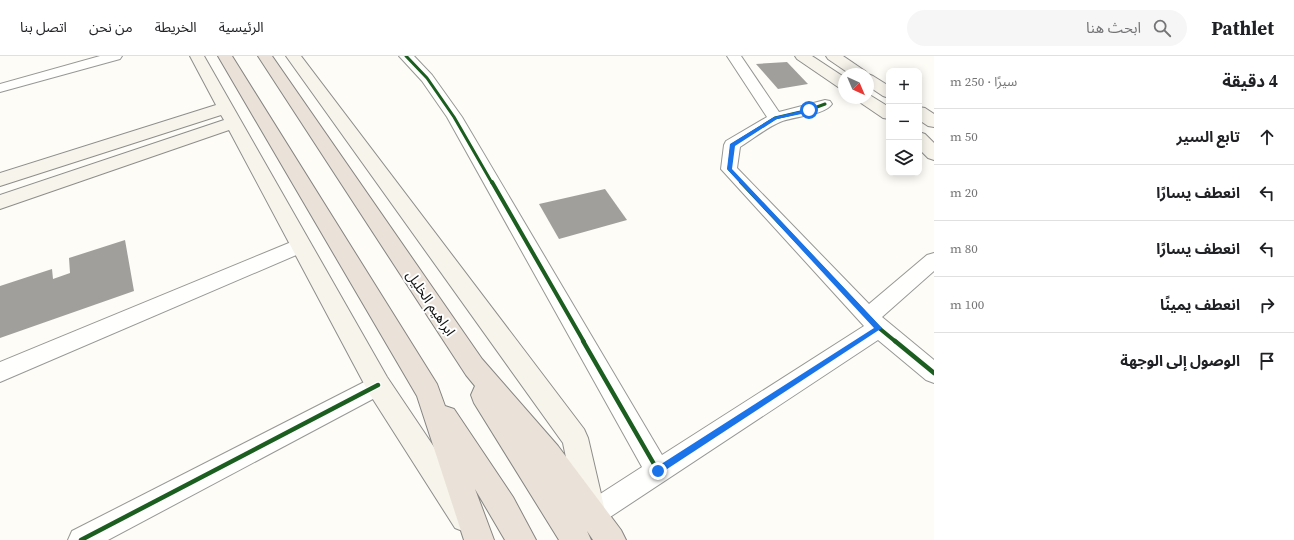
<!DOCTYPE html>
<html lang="ar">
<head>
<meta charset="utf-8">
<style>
  body { margin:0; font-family:"Source Serif 4","Noto Sans Arabic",serif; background:#f6f6f6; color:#202124; direction:rtl }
  .controls { position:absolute; right:12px; top:12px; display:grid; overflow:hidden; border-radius:8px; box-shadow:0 2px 10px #0003 }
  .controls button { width:36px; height:36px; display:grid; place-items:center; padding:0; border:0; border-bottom:1px solid #e0e0e0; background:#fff; color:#202124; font:20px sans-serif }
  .compass { position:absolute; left:838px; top:12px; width:36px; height:36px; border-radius:50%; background:#fff; box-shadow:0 2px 10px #0003; rotate:136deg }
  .stop { position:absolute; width:12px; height:12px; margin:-9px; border:3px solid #1a73e8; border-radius:50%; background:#fff }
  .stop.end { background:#1a73e8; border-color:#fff; box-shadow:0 1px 4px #0008 }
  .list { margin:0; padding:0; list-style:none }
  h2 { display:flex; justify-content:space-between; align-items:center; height:52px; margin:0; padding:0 16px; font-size:17px }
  h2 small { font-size:13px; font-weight:400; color:#757577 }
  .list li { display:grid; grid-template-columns:26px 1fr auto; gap:12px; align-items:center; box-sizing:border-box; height:56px; padding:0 16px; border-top:1px solid #e0e0e0 }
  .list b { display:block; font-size:15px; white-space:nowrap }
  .list em { font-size:13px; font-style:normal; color:#757577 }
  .icon { flex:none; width:22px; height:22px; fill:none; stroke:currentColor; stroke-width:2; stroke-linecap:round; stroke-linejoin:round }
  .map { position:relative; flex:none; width:934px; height:484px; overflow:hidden; direction:ltr }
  header { display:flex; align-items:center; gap:24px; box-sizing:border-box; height:56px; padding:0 20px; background:#fff; border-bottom:1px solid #e0e0e0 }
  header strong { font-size:19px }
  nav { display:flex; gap:22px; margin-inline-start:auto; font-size:14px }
  .search { width:280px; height:36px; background:#f6f6f6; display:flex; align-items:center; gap:10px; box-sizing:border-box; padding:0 14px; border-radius:22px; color:#757577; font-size:15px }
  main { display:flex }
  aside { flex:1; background:#fff }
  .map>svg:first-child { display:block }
  .building { fill:#a19f9c }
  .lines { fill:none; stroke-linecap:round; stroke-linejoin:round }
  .street-casing { stroke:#979795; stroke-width:2 }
  .secondary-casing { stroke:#8e8d8b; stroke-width:2 }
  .highway-casing { stroke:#858482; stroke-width:2 }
  .street { fill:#fffffe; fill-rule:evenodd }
  .secondary { fill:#f6f4eb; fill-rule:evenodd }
  .highway { fill:#eae1d8; fill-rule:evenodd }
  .cycleway-far2-casing { stroke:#fff; stroke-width:5 }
  .cycleway-far1-casing { stroke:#fff; stroke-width:6 }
  .cycleway-casing { stroke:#fff; stroke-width:7 }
  .cycleway-far2 { stroke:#1b5e20; stroke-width:3 }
  .cycleway-far1 { stroke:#1b5e20; stroke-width:4 }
  .cycleway { stroke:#1b5e20; stroke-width:4.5 }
  .route { fill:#1a73e8 }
  .labels { text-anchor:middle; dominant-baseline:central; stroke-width:4; stroke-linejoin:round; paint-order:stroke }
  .street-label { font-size:14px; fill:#111; stroke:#fff }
</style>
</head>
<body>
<header>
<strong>Pathlet</strong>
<div class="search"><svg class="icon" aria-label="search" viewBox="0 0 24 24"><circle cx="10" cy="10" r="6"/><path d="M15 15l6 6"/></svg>ابحث هنا</div>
<nav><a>الرئيسية</a><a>الخريطة</a><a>من نحن</a><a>اتصل بنا</a></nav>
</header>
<main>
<aside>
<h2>4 دقيقة<small>سيرًا · 250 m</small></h2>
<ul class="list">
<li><svg class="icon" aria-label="ahead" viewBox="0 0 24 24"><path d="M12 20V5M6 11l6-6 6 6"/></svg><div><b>تابع السير</b></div><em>50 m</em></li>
<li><svg class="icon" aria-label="left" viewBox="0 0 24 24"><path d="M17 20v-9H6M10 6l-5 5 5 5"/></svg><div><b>انعطف يسارًا</b></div><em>20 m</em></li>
<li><svg class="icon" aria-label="left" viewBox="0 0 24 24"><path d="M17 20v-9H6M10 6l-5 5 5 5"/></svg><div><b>انعطف يسارًا</b></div><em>80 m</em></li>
<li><svg class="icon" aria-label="right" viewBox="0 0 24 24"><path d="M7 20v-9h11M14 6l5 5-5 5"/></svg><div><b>انعطف يمينًا</b></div><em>100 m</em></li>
<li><svg class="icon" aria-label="arrive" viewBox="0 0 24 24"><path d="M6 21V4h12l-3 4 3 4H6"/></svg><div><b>الوصول إلى الوجهة</b></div></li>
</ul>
</aside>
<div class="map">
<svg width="934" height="484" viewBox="0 0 934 484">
  <rect width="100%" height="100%" fill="#fdfcf7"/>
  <g class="building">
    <path d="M787,6L808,28L778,33L756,8Z"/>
    <path d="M605,133L627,164L559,183L539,148Z"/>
    <path d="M125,184L134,235L0,282V230L52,213L53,223L70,217L69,202Z"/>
  </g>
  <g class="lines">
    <g class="street-casing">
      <g id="street">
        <path d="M100,0H122L120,3L0,36V28Z"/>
        <path d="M399,0H414L432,19L462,61L662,399L864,270L721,113L724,89L726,85L767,61L727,0H741L779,56L825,44L830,45L832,48C824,60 793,60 780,66C766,72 753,83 740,91L737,112L869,248L927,199L934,197V215L882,261L934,304V327L926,324L878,284L601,467L592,471L583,467L579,458L583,449L642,411L447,61L422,25Z"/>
        <path d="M301,182L308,184L310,189L308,194L0,326V306Z"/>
        <path d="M378,319L386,322L389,329L386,336L108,484H68L72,475Z"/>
      </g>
    </g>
    <g class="secondary-casing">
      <g id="secondary">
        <path d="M190,0H204L387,321L475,452L479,462L475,472L465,476L455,472L369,337L229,74L0,153V139L224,64L221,59L0,130V117L216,49Z"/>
        <path d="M286,0H301L584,373L588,382L605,455L601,465L591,469L581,465L577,455L563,387Z"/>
        <path d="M795,0H812L844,21V33L838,31L797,3Z"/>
        <path d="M826,0H843L865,15L868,18H850L828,3Z"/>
        <path d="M868,18L873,20L889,30V42L883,40L868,30Z"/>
        <path d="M868,38L889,51V63L883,62L858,45L856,42H868Z"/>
        <path d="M919,51L925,52L934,58V71L928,70L919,64Z"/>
        <path d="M919,76L925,78L934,87V104L928,102L919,93Z"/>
      </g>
    </g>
    <g class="highway-casing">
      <g id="highway">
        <path d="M218,0H232L437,328L445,350L454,353L513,441L536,484H505L475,433L494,484H464L417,340Z"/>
        <path d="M258,0H272L482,303L558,390L621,474L626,484H593L587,475L591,484H559L474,347L471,339L475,330L466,319Z"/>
      </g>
    </g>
    <use href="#street" class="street"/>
    <use href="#secondary" class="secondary"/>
    <use href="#highway" class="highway"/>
    <g class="cycleway-far2-casing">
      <g id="cycleway-far2">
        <path d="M406,0L427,22L454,61L492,127"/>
        <path d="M742,127L729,113L732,89L775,62L809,54L825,48"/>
      </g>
    </g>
    <g class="cycleway-far1-casing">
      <g id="cycleway-far1">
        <path d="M492,126L584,286"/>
        <path d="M741,126L879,272L896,286"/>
      </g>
    </g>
    <g class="cycleway-casing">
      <g id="cycleway">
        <path d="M583,285L658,415"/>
        <path d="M895,285L934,317"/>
        <path d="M81,484L378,329"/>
      </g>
    </g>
    <use href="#cycleway-far2" class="cycleway-far2"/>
    <use href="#cycleway-far1" class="cycleway-far1"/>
    <use href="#cycleway" class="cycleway"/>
  </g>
  <path class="route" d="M809,53L811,56L777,63L735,90L732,113L882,272L661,417H655V412L874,272L727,113L730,88L774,61Z"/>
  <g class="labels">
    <g class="street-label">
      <text transform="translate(431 247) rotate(56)">ابراهيم الخليل</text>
    </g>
  </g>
</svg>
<div class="controls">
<button>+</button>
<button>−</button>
<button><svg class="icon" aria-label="layers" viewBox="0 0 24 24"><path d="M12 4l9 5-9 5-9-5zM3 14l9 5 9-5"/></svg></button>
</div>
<svg class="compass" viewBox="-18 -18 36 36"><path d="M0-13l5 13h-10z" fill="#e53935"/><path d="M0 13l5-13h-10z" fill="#757577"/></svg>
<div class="stop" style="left:809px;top:54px"></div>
<div class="stop end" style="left:658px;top:415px"></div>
</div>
</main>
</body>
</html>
